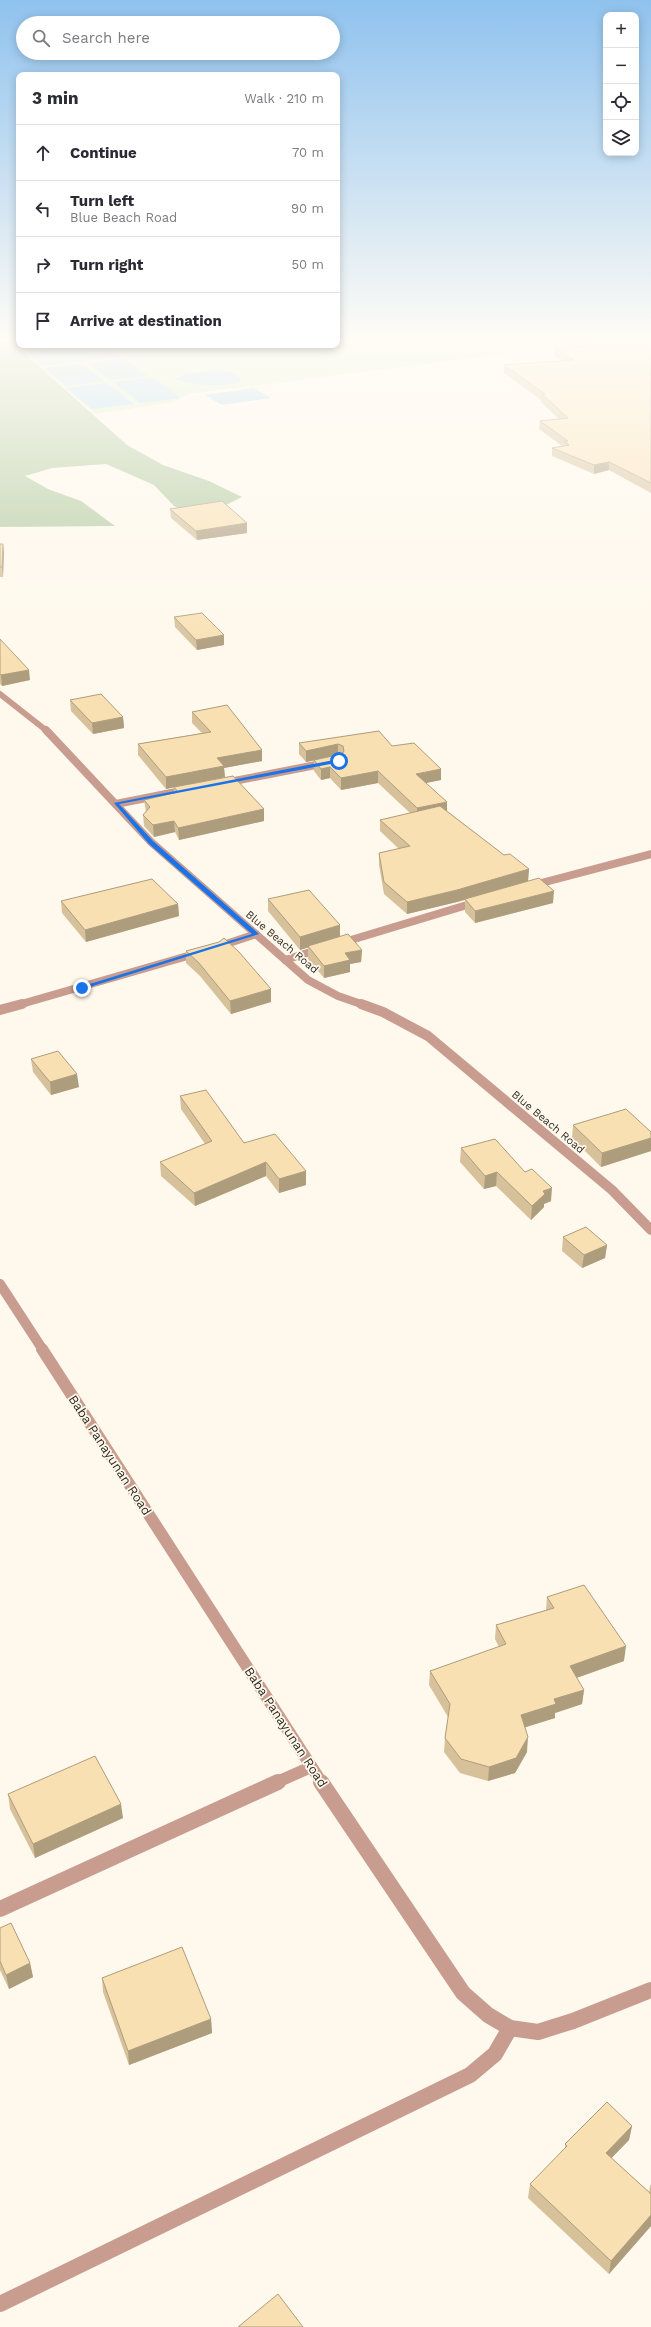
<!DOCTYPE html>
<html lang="en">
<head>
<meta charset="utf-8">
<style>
  body { margin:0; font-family:"Work Sans",sans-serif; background:#f2f2f3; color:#2b2b33 }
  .controls { position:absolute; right:12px; top:12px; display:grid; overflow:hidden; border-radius:8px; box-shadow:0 2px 10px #0003 }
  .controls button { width:36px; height:36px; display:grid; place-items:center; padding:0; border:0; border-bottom:1px solid #e1e1e2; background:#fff; color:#2b2b33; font:20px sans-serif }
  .stop { position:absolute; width:12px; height:12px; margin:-9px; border:3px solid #1a73e8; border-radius:50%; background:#fff }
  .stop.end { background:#1a73e8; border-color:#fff; box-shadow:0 1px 4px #0008 }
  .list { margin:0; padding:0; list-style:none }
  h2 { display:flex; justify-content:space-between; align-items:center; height:52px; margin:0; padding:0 16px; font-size:17px }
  h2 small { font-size:13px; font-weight:400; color:#7c7c81 }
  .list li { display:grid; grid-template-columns:26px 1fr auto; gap:12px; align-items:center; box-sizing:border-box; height:56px; padding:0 16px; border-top:1px solid #e1e1e2 }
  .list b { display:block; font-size:15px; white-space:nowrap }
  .list p { margin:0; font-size:13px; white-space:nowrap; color:#7c7c81 }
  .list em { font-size:13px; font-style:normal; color:#7c7c81 }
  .icon { flex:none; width:22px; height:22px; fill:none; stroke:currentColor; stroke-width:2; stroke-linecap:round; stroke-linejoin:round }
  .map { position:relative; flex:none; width:651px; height:2327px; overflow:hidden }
  .search { position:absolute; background:#fff; box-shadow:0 2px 10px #0003; left:16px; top:16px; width:324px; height:44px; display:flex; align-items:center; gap:10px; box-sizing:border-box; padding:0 14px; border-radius:22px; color:#7c7c81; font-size:15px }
  .panel { position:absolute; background:#fff; box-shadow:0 2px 10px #0003; left:16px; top:72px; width:324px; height:276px; border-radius:8px }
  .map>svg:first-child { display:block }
  .green { fill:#d8eec9 }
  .forest { fill:#b0c89e }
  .water { fill:#aad6f6 }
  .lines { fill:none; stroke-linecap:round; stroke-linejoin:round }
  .lane-far2 { stroke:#c89c8f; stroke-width:8 }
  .lane-far1 { stroke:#c89c8f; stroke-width:10 }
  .lane { stroke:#c89c8f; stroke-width:16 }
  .street-far4 { stroke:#c89c8f; stroke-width:6 }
  .street-far3 { stroke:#c89c8f; stroke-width:8 }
  .street-far2 { stroke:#c89c8f; stroke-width:10 }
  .street-far1 { stroke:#c89c8f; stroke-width:12 }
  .street { stroke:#c89c8f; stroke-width:16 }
  .wall { fill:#d6c19a }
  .shaded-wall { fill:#ae9d7d }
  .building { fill:#f9e0b3; stroke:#ae9d7d }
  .route { fill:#1a73e8 }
  .labels { text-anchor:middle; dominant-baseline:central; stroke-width:3.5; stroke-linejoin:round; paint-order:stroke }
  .street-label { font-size:11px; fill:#343028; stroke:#fff8ec }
  .near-street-label { font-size:13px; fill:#343028; stroke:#fff8ec }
</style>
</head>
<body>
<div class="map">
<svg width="651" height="2327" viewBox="0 0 651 2327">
  <rect width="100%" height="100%" fill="#fff8ec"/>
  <path class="green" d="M337,337H600L606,341L189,394L174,402L95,414L22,351L20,345H337Z"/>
  <path class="forest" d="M19,342L22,351L127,445L163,465L209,481L242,497L222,507L184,511L174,506L154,485L106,464L52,468L25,476L48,489L81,501L115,526L0,527V343Z"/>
  <g class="water">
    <path d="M78,345H107L123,356L45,366L29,354L50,348Z"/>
    <path d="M124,358L147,376L110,380L87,363Z"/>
    <path d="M82,363L104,381L66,386L45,368Z"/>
    <path d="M215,370L229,372L241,378L240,382C228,387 187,386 176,379L186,374Z"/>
    <path d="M153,377L181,398L140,403L113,382Z"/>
    <path d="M107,383L134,404L92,409L66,388Z"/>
    <path d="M254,388L271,398L222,405L205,395Z"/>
  </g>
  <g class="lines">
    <g class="lane-far2">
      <path d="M217,947L256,934"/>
      <path d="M18,1005L198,953"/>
    </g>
    <path class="lane-far1" d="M0,1010L22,1004"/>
    <path class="lane" d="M0,2304L470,2075L495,2054L510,2028"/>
    <path class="street-far4" d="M0,694L47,731"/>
    <g class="street-far3">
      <path d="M46,730L151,842L308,980L338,996L364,1005"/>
      <path d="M224,783L326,763"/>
      <path d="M116,804L186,790"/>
      <path d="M530,886L651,854"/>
      <path d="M341,943L477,902"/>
      <path d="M285,960L320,949"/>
    </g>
    <g class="street-far2">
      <path d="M361,1004L383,1012L428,1036L612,1190L651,1230"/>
      <path d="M0,1284L43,1350"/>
    </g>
    <g class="street-far1">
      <path d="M42,1349L322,1783"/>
      <path d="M275,1783L311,1767"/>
    </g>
    <g class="street">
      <path d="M321,1782L463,1993L488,2015L510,2028L538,2032L573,2021L651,1990"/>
      <path d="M0,1909L278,1782"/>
    </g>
  </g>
  <g class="wall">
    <path d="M610,338L651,339V493L609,470L594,474L552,456V448L562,446L539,429L540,421L559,419L541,402V400L504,373V365L563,361L554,355L555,348L610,344Z"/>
    <path d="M170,509L247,533L197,540L171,518Z"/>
    <path d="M0,544H3L4,553L3,577H0Z"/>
    <path d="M174,617L224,635V645L197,650L175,627Z"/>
    <path d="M0,639L30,680L2,686L0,684Z"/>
    <path d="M70,700L123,717L124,728L93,734L71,711Z"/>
    <path d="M192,712L262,761L224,768L225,777L264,809V821L179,840L175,832L154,837L144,826L143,815L146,812L144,800L174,793V787L166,789L138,755V744L202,733L192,723Z"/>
    <path d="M299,743L392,746L441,780L426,783L447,811L504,855L529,869L528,881L553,903L475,923L465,912V900L407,914L384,894L379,865V853L399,849L380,831V820L410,813L378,783L341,790L330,778L321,780L314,771V760L306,762L299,754Z"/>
    <path d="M268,899L340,937L362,950L361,962L350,964V972L324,978L308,959V947L300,950L268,911Z"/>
    <path d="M61,901L178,904L179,916L86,942L62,913Z"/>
    <path d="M186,951L271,989V1002L231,1014L200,976L186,963Z"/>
    <path d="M31,1059L79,1087L51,1095L33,1072Z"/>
    <path d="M180,1096L244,1143L306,1185L279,1193L266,1176L195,1206L161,1176L160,1162L205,1144L181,1109Z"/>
    <path d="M573,1125L651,1132V1151L601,1167L572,1138Z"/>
    <path d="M461,1148L551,1201L544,1204V1207L531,1220L496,1186L484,1189L460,1162Z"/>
    <path d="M563,1237L607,1245L605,1258L582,1268L562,1251Z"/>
    <path d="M547,1597L624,1661L576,1678L584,1690L582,1704L555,1713V1718L525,1727L527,1752L515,1773L488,1781L460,1773L444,1752L445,1738L448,1717L429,1685L430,1671L499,1647L495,1639L496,1625L546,1610Z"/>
    <path d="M8,1794L123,1818L35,1858L10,1809Z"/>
    <path d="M0,1928L30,1963L33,1977L9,1989L0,1970Z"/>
    <path d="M102,1978L211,2019L212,2033L129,2065L103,1992Z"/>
    <path d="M632,2126L629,2140L611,2158L649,2192L650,2186L651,2184V2226L609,2274L528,2198L530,2184L565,2149V2144Z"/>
  </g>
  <g class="shaded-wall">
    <path d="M609,462V470L594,474V465Z"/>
    <path d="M247,523V533L197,540L196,531Z"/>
    <path d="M3,544L4,553L3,577L2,567Z"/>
    <path d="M224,635V645L197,650L196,640Z"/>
    <path d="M29,670L30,680L2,686L1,675Z"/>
    <path d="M123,717L124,728L93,734L92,723Z"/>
    <path d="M338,744V756L306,762V751Z"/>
    <path d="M262,750V761L224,768L225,777L166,789V777L217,758Z"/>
    <path d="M330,767V778L321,780V769Z"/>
    <path d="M441,769V780L416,785V774Z"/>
    <path d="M378,771V783L341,790V778Z"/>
    <path d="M447,802V813L417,820V808Z"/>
    <path d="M264,809V821L179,840L178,828Z"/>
    <path d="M174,821L175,832L154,837L153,825Z"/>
    <path d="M529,869L528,881L457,902L407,914V902Z"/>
    <path d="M554,891L553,903L475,923V911Z"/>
    <path d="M178,904L179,916L86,942L85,930Z"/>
    <path d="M340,925V938L300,950V937Z"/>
    <path d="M362,950L361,962L350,964V972L324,978V966L345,953Z"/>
    <path d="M271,989V1002L231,1014L230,1001Z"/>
    <path d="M77,1074L79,1087L51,1095L50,1082Z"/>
    <path d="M651,1138V1151L601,1167L602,1153Z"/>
    <path d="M266,1162V1176L195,1206L194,1193Z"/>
    <path d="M306,1171V1185L279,1193V1179Z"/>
    <path d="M497,1172L496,1186L484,1189L485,1176Z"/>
    <path d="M552,1188L551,1201L544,1204V1207L531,1220L532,1206L543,1191Z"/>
    <path d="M607,1245L605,1258L582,1268L584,1255Z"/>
    <path d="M626,1646L624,1661L568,1681L570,1666Z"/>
    <path d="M584,1690L582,1704L555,1713V1718L520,1729L521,1715L554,1699Z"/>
    <path d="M528,1737L527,1752L515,1773L488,1781L489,1767Z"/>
    <path d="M121,1804L123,1818L35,1858L33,1844Z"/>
    <path d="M30,1963L33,1977L9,1989L6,1975Z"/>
    <path d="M211,2019L212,2033L129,2065L128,2051Z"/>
    <path d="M632,2126L629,2140L603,2167L606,2153Z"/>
    <path d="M651,2215V2226L609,2274L611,2261Z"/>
  </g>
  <g class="building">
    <path d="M610,338H650L651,339V483L609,462L594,465L552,448L569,445L564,441H568L540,421L568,418L542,394H545L504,365L574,360L555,348L613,344Z"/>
    <path d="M222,501L247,523L196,531L170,509Z"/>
    <path d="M0,544H3L2,567H0Z"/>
    <path d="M202,613L224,635L196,640L174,617Z"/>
    <path d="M0,639L29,670L1,675L0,674Z"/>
    <path d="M101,694L123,717L92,723L70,700Z"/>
    <path d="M227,705L262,750L217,758L224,766L166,777L138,744L211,732L192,712Z"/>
    <path d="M379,731L392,746L414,743L441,769L416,774L447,802L417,808L378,771L341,778L330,767L321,769L314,760L342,754L344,751L343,746L338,744L306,751L299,743Z"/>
    <path d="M233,776L264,809L178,828L174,821L153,825L143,815L150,807L144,800L178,792L174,787Z"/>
    <path d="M440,806L504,855L510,854L529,869L457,890L407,902L384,882L379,853L410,846L380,820Z"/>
    <path d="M539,878L554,891L475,911L465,899Z"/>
    <path d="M152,879L178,904L85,930L61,901Z"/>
    <path d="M309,890L340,925L300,937L268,899Z"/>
    <path d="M348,934L362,950L345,953L350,960L324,966L308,946Z"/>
    <path d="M224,938L239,952L271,989L230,1001L199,963L186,951L219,942Z"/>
    <path d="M58,1051L77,1074L50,1082L31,1059Z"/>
    <path d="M206,1090L244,1143L275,1134L306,1171L279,1179L266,1162L194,1193L160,1162L212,1141L180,1096Z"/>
    <path d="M626,1109L651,1132V1138L602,1153L573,1125Z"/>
    <path d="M495,1139L525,1172L532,1169L552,1188L543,1191L545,1194L532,1206L497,1172L485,1176L461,1148Z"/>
    <path d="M586,1227L607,1245L584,1255L563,1237Z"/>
    <path d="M584,1585L626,1646L570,1666L584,1690L554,1699L556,1704L521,1715L528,1737L516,1758L489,1767L461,1759L445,1738L450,1704L430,1671L506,1644L496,1625L554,1608L547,1597Z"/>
    <path d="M95,1756L121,1804L33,1844L8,1794Z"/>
    <path d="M11,1923L30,1963L6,1975L0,1961V1928Z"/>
    <path d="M182,1947L211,2019L128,2051L102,1978Z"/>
    <path d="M607,2102L632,2126L606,2153L651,2194V2215L611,2261L530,2184L567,2146L565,2144Z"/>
    <path d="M278,2294L303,2327H238Z"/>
  </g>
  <linearGradient id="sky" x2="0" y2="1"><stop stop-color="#8fc2ee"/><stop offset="0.51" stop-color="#fffcf6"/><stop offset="1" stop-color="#fffcf6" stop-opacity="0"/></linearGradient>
  <rect width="651" height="663" fill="url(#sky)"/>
  <path class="route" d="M339,759L341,762L119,804L153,841L259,934L80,990V987L252,934L149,844L114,803Z"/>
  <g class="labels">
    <g class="street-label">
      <text transform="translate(282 942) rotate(40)">Blue Beach Road</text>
      <text transform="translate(548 1122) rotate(40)">Blue Beach Road</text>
    </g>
    <g class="near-street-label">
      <text transform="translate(110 1455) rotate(57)">Baba Panayunan Road</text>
      <text transform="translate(286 1727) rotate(57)">Baba Panayunan Road</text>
    </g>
  </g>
</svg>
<div class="controls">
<button>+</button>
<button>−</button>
<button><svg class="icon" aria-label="locate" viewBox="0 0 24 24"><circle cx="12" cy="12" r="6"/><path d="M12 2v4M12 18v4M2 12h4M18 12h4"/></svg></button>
<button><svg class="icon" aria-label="layers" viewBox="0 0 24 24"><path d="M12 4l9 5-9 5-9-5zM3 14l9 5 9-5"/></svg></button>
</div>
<div class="stop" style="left:339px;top:761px"></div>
<div class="stop end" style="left:82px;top:988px"></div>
<div class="search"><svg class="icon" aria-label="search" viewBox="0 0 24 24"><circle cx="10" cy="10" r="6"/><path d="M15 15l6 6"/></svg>Search here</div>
<section class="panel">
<h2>3 min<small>Walk · 210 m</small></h2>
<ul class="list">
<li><svg class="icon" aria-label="ahead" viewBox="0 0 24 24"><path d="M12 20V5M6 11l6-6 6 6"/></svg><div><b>Continue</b></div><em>70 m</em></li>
<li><svg class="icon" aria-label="left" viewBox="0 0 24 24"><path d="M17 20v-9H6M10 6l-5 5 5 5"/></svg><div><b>Turn left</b><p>Blue Beach Road</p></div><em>90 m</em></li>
<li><svg class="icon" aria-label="right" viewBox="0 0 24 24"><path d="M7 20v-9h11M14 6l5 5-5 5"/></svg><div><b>Turn right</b></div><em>50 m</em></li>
<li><svg class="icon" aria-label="arrive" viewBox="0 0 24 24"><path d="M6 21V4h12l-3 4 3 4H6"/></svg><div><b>Arrive at destination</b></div></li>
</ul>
</section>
</div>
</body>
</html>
